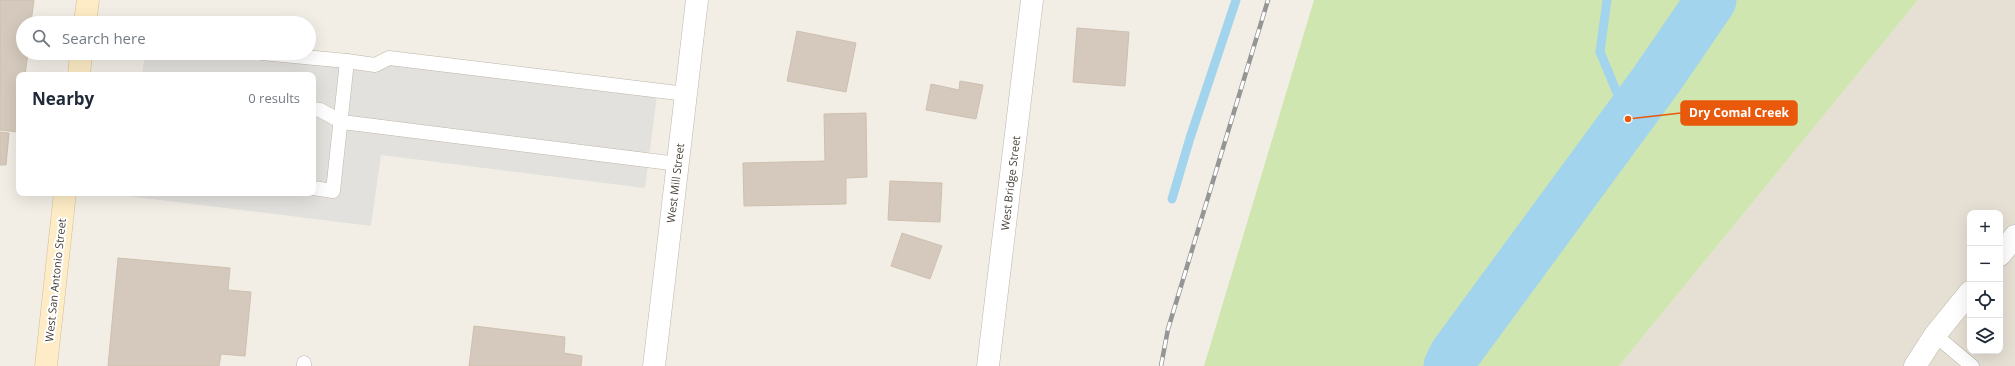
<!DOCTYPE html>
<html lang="en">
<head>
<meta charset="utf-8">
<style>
  body { margin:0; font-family:"Open Sans",sans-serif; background:#f2f2f3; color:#1f2937 }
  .controls { position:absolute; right:12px; bottom:12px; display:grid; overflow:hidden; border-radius:8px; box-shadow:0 4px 16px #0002 }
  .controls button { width:36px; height:36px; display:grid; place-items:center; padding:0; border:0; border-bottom:1px solid #e0e1e3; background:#fff; color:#1f2937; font:20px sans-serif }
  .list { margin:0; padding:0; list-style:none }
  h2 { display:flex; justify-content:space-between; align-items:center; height:52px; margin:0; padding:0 16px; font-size:17px }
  h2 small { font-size:13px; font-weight:400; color:#747a83 }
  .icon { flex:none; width:22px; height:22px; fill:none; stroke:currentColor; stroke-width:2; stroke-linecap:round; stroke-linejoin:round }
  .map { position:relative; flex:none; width:2015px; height:366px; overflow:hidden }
  .search { position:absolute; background:#fff; box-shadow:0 4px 16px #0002; left:16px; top:16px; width:300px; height:44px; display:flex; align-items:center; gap:10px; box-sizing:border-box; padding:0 14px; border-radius:22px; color:#747a83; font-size:15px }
  .panel { position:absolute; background:#fff; box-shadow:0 4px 16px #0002; left:16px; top:72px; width:300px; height:124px; border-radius:8px }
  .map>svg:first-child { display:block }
  .residential { fill:#e6dfd4; fill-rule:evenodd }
  .green { fill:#d0e6b0 }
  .parking { fill:#e3e1de }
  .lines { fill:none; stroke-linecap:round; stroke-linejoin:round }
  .stream { stroke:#a3d4ee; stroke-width:9 }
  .river { stroke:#a3d4ee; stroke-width:51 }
  .building { fill:#d4c9bc; stroke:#cec0af }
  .service-casing { stroke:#bdb5a9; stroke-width:15 }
  .minor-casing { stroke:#bdb5a9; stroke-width:23 }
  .secondary-casing { stroke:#d1bf97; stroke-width:23 }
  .service { stroke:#fff; stroke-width:14 }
  .minor { stroke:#fff; stroke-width:22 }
  .secondary { stroke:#fdecc5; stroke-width:22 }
  .rail-casing { stroke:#959595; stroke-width:4.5 }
  .rail { stroke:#fff; stroke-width:3; stroke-dasharray:9; stroke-linecap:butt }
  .labels { text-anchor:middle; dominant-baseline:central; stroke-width:4; stroke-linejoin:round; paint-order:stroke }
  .street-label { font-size:11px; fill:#453e35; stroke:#fff }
  .leader { fill:none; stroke:#e8590c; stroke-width:1.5 }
  .callout-dot { fill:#e8590c; stroke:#fff; stroke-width:1.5 }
  .callout { fill:#e8590c; stroke:#e8590c; stroke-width:1.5 }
  .callout-label { font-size:12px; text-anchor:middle; font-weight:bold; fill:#fff }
</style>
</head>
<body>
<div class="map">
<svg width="2015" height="366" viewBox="0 0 2015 366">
  <rect width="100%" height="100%" fill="#f2eee6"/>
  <path class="residential" d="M1918,0H2015V366H1619ZM1970,213H2000V351H1970Z"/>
  <path class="green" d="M1314,0H1918L1619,366H1204Z"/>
  <path class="parking" d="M145,53H309L657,95L645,188L381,155L371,226L127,196V193H313V75H142Z"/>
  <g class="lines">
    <g class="stream">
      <path d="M1607,0L1600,52L1628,119"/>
      <path d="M1172,199L1190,138L1236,0"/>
    </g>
    <path class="river" d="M1449,366L1455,354L1657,79L1711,0"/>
  </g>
  <g class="building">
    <path d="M0,0H34L31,23H23V53H28L25,75H19L18,132L0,130Z"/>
    <path d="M1077,28L1129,32L1125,86L1073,82Z"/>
    <path d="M797,31L856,43L846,92L787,81Z"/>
    <path d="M960,81L983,85L976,119L926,110L931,84L959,90Z"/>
    <path d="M866,113L867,177L846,178V204L744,206L743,163L825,161L824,114Z"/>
    <path d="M0,132L9,133L6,165H0Z"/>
    <path d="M890,181L942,183L940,222L888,220Z"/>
    <path d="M902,233L942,246L930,279L891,266Z"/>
    <path d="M118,258L230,268L228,290L251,292L245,356L221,354L219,366H108Z"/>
    <path d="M474,326L565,337L564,353L582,356L581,366H469Z"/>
  </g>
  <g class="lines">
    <g class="service-casing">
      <g id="service">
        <path d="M262,53L347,61"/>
        <path d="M313,109L320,110L342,122L678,164"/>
        <path d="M313,188L333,191L347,61L375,65L389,58L686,94"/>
        <path d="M1935,335L1972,366"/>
        <path d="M304,366V363"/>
      </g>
    </g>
    <g class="minor-casing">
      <g id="minor">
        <path d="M2000,255L2015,236"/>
        <path d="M654,366L697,0"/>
        <path d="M988,366L1032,0"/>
        <path d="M1915,366L1935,335L1970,292"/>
      </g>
    </g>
    <g class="secondary-casing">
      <g id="secondary">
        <path d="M85,23L88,0"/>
        <path d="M79,75L81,53"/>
        <path d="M46,366L65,193"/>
      </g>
    </g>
    <use href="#service" class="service"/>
    <use href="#minor" class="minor"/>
    <use href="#secondary" class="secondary"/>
    <g class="rail-casing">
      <path id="rail" d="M1161,366L1168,329L1268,0"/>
    </g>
    <use href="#rail" class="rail"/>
  </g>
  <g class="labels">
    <g class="street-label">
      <text transform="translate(675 183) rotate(-83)">West Mill Street</text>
      <text transform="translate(1010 183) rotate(-83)">West Bridge Street</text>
      <text transform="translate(55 280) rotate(-84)">West San Antonio Street</text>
    </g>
  </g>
  <path class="leader" d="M1628 119L1681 113"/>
  <circle class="callout-dot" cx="1628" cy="119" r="4"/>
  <rect class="callout" x="1681" y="101" width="116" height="24" rx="4"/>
  <g class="callout-label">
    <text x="1739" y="117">Dry Comal Creek</text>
  </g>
</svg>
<div class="controls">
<button>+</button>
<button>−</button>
<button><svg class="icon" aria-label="locate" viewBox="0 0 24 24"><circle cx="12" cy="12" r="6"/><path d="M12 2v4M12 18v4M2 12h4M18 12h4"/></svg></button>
<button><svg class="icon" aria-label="layers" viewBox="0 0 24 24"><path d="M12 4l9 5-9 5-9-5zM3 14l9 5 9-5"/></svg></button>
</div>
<div class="search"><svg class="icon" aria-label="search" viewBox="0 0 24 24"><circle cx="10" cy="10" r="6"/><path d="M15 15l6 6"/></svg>Search here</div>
<section class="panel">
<h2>Nearby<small>0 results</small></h2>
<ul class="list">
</ul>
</section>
</div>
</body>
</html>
